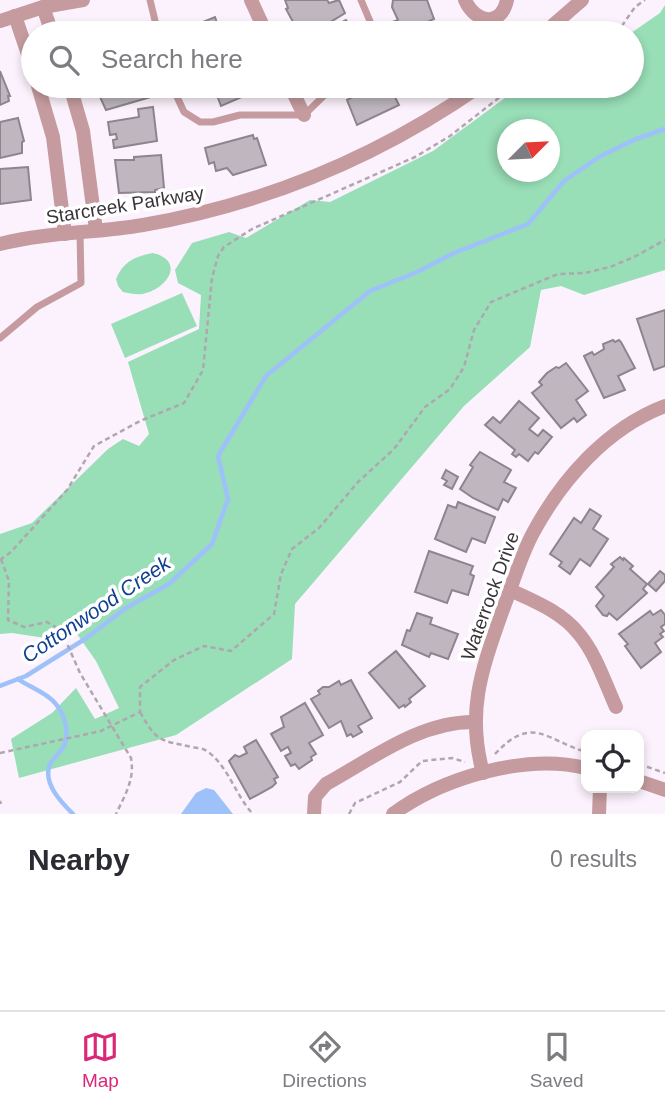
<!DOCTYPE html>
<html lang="en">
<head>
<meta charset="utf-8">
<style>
  body { margin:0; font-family:Arial,sans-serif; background:#f7f7f7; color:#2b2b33 }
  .controls { position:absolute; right:21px; bottom:21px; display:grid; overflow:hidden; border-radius:14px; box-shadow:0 4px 10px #0003 }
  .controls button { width:63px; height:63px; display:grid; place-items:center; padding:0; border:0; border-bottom:2px solid #e1e1e2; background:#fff; color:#2b2b33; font:35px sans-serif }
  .compass { position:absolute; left:497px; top:119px; width:63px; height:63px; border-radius:50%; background:#fff; box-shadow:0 4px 10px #0003; rotate:66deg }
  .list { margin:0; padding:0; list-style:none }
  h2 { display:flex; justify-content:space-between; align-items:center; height:91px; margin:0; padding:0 28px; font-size:30px }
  h2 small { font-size:23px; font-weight:400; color:#7c7c81 }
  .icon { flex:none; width:38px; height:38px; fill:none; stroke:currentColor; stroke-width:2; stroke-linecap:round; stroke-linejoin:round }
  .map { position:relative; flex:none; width:665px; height:814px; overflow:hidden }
  .search { position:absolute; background:#fff; box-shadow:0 4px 10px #0003; left:21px; right:21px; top:21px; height:77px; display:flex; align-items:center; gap:18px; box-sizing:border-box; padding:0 24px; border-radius:38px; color:#7c7c81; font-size:26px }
  .sheet { height:196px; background:#fff }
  nav { display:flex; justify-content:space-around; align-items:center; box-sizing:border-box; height:98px; border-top:2px solid #e1e1e2; background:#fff; font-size:19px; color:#7c7c81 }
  nav a { display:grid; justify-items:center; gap:4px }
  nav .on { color:#db2777 }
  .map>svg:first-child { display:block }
  .green { fill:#98deb7; fill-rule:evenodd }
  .water { fill:#9ec1f9 }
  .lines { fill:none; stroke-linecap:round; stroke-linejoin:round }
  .stream { stroke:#9ec1f9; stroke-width:4.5 }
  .building { fill:#bfb6c0; stroke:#8d848e; stroke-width:2 }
  .path { stroke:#afa7af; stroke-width:2.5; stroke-dasharray:5 3.5; stroke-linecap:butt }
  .service { stroke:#c59b9f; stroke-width:7 }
  .minor { stroke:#c59b9f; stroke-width:14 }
  .labels { text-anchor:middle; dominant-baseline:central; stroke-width:7; stroke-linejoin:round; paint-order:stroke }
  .street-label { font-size:19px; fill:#383438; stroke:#fff }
  .water-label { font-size:21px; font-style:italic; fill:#104190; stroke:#fff }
</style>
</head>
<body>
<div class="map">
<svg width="665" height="814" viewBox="0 0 665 814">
  <rect width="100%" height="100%" fill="#fcf2fd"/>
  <g class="green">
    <path d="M665,5V270L584,295L561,286L541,290L530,347L464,406L295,604L292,659L176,735L19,778L11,739L52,713L76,688L95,719L119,708L96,661L72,627L52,639L12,633L0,634V534L32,523L108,449L123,439L139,446L149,434L128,362L199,329L201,295L178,283L175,270L192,243L229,232L246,238L310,200L330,202L433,151L521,86H542L576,98L597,86H632L631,33L660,13ZM508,130H550V172H508Z"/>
    <path d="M153,253C185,261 168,287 146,293C139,296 130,293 123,292L118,286L116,279C123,262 135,256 153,253Z"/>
    <path d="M182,293L197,326L125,358L111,324Z"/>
  </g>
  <path class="water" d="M206,788L214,790L233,814H181L196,793Z"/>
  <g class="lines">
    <g class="stream">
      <path d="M18,679C29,687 46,692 55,703C65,714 71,736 62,749C58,755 51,760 49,767C44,785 62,803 73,814"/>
      <path d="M0,686L26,676L85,639L126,608L169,584L212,544L228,499L218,456L266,376L370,291L417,272L454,253L528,224L564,181L599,157L636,139L665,129"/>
    </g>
  </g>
  <g class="building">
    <path d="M285,0H327L329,3L339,0L345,13L324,26L299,33L286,9L288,8Z"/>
    <path d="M393,0H427L434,19L403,33H396L392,22L398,20L392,7Z"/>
    <path d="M215,17L218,26H223L226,33H176Z"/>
    <path d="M346,20L353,33H320Z"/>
    <path d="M118,25L121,33H93Z"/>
    <path d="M0,71L10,96H8L9,101L0,105Z"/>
    <path d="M95,86H151L154,96L106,110Z"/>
    <path d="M201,86H250L252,90L243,94L244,96L221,106L214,87L204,92Z"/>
    <path d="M373,86H394L395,89L392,91L399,105L357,125L347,100Z"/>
    <path d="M153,107L157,141L114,148L113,140L117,139L116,134L110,135L108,122L139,117L138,109Z"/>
    <path d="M18,118L24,141L22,142V153L0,158V122Z"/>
    <path d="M253,135L254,139L257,138L266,165L233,175L227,168L216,171L214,162L209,164L205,148Z"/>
    <path d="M161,155L164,188L155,190V192L119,193L115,160H134V157Z"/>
    <path d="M28,167L31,200L0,204V169Z"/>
    <path d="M665,310V366L654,370L637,319Z"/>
    <path d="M613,340L615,342L619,340L621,342L635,368L618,376L625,390L604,398L584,356L592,352L594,355L604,349L603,344Z"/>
    <path d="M566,363L588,391L576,400L586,415L577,422L574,418L561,428L532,393L542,385L539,382L547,373L556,367L559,368Z"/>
    <path d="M519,401L539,418L529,429L538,436L543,430L552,437L538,454L535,452L528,461L519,454L516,457L512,454L515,450L485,425L493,417L500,423Z"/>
    <path d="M480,452L511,470L504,482L516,488L508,502L503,499L498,510L473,498L460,489L473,467L470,465Z"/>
    <path d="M446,470L458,477L452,489L444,485L447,481L442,478Z"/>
    <path d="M458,502L495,517L485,543L472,538L466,552L435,539L448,505L456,508Z"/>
    <path d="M590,509L601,516L593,529L608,539L590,566L580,559L570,574L559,566L562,562L550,554L574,518L581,523Z"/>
    <path d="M429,551L473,566L470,574L474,576L468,595L452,590L447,603L415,592Z"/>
    <path d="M620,557L623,560L624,558L633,566L630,569L647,584L643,589L647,593L617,620L609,613L607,616L603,615L596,606L604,596L596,587L614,567L611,564Z"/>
    <path d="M660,571L665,575V581L656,591L648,584Z"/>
    <path d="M661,610L665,615V624L661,627L664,631L660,634L663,637L655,643L661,652L641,668L625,646L628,644L619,634L650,611L653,615Z"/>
    <path d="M417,613L432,618L430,624L458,634L448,659L431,653L429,657L402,645L407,630L410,631Z"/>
    <path d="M396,651L425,686L409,699L411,702L405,707L404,705L399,708L369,673Z"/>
    <path d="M351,680L372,718L358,726L362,732L353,737L351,734L347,736L341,721L329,728L311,699L320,694L318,691L323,687H329L339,681L341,685Z"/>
    <path d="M305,703L323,735L309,743L316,754L311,757L312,760L299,769L295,764L291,766L285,756L291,753L288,747L281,751L271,734L284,727L281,717Z"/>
    <path d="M256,740L278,777L274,779L276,783L272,787L250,799L229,761L235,755L239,757L247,753L244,747Z"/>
  </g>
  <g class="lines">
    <g class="path">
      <path d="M617,33L635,7L645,0"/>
      <path d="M1,559L9,581L8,620L24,627L47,622L61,630L80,673L131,758C135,779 125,795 116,814"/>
      <path d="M0,560L11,552L67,490L94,446L140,421L184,403L203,370L212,278L218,256L224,247L252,229L415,157L450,136L514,86"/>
      <path d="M140,712C157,742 159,740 192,747C197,748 203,748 207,751C229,767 235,795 253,814"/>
      <path d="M0,753L101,731L140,712V687L174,660L204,646L231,651L274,614L281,574L292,549L319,528L358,482L394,449L425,407L450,389L464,367L474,330L491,302L558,274L585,273L610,267L634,257L665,240"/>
      <path d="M495,754C532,714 546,740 586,752"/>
      <path d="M639,764L665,773"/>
      <path d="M0,801L1,804"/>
      <path d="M349,814L355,803L400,782L422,761L452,758L465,762"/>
    </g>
    <g class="service">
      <path d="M150,0L158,33"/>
      <path d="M361,0L375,33"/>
      <path d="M172,86L184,112L200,122H213L240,115H304L334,86"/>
      <path d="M0,338L37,307L81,283L80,232"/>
    </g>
    <g class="minor">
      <path d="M251,0L266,33"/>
      <path d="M465,0C475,23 501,28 507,0"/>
      <path d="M43,7L52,33"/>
      <path d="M15,16L33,69"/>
      <path d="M0,21L43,7L83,0"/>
      <path d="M544,33L582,0"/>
      <path d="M38,86L53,137L65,234"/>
      <path d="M70,86L83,131L96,230"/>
      <path d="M290,86L304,115"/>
      <path d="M0,244C47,232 96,233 143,225C265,204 378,157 480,86"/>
      <path d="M510,590C534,601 562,612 579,634C596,654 605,683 616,707"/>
      <path d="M483,773C466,711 482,669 502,612C512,586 520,557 533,533C562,479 607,428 665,406"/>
      <path d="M639,781L665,790"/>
      <path d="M314,814L315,797L326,784C373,758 421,721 475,722"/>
      <path d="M393,814C442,778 525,753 586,768"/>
      <path d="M599,814L600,788"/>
    </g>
  </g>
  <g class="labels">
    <g class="street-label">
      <text transform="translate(125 205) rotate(-9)">Starcreek Parkway</text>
      <text transform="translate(490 596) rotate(-70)">Waterrock Drive</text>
    </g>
    <g class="water-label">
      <text transform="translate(96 609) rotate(-34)">Cottonwood Creek</text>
    </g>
  </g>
</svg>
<div class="controls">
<button><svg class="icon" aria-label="locate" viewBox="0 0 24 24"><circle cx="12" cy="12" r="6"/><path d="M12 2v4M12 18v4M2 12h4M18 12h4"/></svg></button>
</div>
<svg class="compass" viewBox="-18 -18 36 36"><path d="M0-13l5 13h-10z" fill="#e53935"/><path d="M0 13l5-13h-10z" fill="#7c7c81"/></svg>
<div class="search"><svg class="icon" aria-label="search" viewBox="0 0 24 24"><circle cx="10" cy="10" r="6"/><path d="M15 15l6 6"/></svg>Search here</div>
</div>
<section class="sheet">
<h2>Nearby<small>0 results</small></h2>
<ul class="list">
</ul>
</section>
<nav>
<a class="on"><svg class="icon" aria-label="map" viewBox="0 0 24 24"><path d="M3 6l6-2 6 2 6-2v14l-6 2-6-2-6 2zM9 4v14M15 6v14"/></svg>Map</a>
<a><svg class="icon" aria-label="directions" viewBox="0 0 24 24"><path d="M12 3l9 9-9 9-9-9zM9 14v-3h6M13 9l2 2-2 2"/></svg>Directions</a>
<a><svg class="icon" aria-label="saved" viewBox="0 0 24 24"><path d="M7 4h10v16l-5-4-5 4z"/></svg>Saved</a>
</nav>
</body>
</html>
